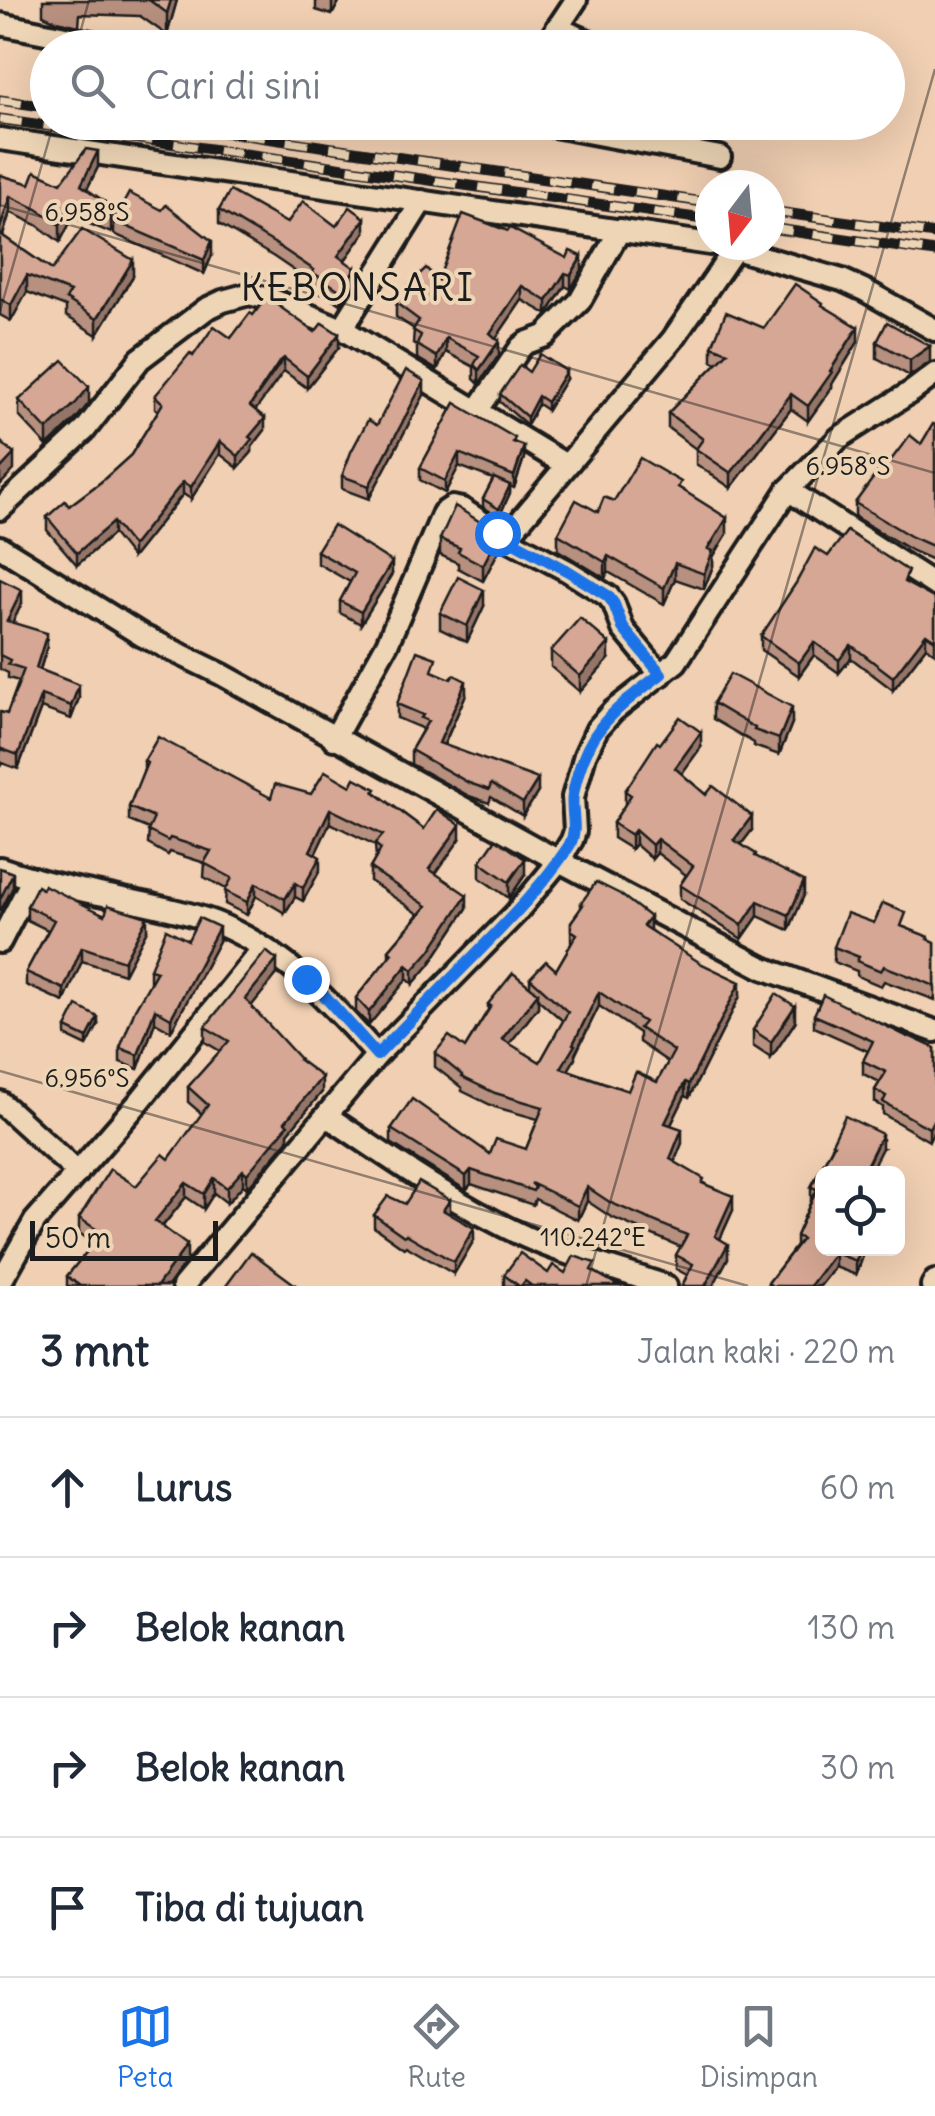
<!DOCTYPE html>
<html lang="id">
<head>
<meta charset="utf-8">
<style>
  body { margin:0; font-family:Delius,sans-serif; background:#f6f6f7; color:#1f2937 }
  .controls { position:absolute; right:30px; bottom:30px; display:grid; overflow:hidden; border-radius:15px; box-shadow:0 10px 40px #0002 }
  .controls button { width:90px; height:90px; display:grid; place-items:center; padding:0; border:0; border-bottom:2px solid #e0e1e3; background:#fff; color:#1f2937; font:50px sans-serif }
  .compass { position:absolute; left:695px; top:170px; width:90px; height:90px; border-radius:50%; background:#fff; box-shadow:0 10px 40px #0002; rotate:196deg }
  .scale { position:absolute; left:30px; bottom:25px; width:188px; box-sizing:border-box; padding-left:10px; border:5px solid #1c1c1c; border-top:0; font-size:28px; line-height:35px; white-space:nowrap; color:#1c1c1c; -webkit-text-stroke:8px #edd5b5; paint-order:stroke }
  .stop { position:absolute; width:30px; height:30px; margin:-22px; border:8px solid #1a73e8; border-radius:50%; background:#fff }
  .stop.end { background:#1a73e8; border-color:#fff; box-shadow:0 2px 10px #0008 }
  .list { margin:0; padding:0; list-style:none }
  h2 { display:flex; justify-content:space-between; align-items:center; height:130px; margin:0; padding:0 40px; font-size:42px }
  h2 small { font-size:32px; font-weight:400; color:#747a83 }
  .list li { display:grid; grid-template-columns:65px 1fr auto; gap:30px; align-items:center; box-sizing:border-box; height:140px; padding:0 40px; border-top:2px solid #e0e1e3 }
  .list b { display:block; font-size:38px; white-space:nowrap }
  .list em { font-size:32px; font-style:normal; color:#747a83 }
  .icon { flex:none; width:55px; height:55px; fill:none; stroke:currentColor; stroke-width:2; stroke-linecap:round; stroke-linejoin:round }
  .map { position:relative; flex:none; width:935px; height:1286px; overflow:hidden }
  .search { position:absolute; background:#fff; box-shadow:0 10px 40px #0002; left:30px; right:30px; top:30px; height:110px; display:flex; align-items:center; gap:25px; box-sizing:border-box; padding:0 35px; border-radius:55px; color:#747a83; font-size:38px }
  .sheet { height:690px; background:#fff }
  nav { display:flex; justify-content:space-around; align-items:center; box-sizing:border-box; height:140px; border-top:2px solid #e0e1e3; background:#fff; font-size:28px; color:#747a83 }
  nav a { display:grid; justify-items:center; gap:5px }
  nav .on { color:#1a73e8 }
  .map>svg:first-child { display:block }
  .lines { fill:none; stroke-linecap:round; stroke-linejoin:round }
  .minor-casing { stroke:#1c1c1c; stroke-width:28 }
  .minor { stroke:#edd5b5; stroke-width:20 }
  .rail-casing { stroke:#1c1c1c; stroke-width:11 }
  .rail { stroke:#edd5b5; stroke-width:8; stroke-dasharray:22; stroke-linecap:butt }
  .wall { fill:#b7907f; stroke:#1c1c1c; stroke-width:2.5; fill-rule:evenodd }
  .shaded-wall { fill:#957568; stroke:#1c1c1c; stroke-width:2.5 }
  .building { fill:#d5a794; stroke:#1c1c1c; stroke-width:2.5; fill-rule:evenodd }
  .route { stroke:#1a73e8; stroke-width:12 }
  .ticks { fill:none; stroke:#1c1c1c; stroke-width:2.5; stroke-opacity:0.45 }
  .labels { text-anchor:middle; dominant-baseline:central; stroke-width:8; stroke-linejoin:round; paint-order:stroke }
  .quarter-label { font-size:38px; letter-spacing:2.5px; fill:#1c1c1c; stroke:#edd5b5 }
  .ticks-label { font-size:25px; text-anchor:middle; fill:#1c1c1c; stroke:#edd5b5; stroke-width:8; stroke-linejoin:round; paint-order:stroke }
</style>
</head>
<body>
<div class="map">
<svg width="935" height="1286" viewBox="0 0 935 1286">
  <rect width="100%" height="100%" fill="#f0cfb2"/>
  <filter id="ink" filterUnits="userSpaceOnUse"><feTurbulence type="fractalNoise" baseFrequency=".01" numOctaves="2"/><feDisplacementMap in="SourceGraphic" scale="20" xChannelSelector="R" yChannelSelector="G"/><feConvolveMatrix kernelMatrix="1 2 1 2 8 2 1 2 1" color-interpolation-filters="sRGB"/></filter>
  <g filter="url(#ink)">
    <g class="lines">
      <g class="minor-casing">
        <g id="minor">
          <path d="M0,24L121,48"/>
          <path d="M557,28L604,48"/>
          <path d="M544,48L576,0"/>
          <path d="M533,122L720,157"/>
          <path d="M0,139L710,244"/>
          <path d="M725,246L842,280L866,291L935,330"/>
          <path d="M342,329L422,201"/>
          <path d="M477,411L521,347L526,343L545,336L580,301L620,230"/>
          <path d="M788,490L935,585"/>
          <path d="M0,509L85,430L140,359L206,309L223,301L249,294L273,300L342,329L566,465"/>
          <path d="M506,538L568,571L608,596L614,604L623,629L661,675"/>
          <path d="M0,547L143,636L221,674L559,861L763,968L935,1031"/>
          <path d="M334,739L387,644L443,513L452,507L462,509L506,538L673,339L736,247"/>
          <path d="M0,868C46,884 95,893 143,903C173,910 204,916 232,930C294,960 332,1005 377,1055"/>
          <path d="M0,942L33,878"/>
          <path d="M0,1102L78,1173"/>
          <path d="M327,1116C392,1160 455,1204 526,1237C571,1257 619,1270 666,1286"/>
          <path d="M0,1283L35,1221L139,1102L263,948"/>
          <path d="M183,1286L377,1055L516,913L559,861L572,840L575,831L573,797L585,755L597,729L613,711L676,662L788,490L839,438L914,390L935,374"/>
          <path d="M932,1286L935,1281"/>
        </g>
      </g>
      <use href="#minor" class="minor"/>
      <g class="rail-casing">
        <g id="rail">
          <path d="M0,100L48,107"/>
          <path d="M0,119L710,220"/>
          <path d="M156,122L710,203"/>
          <path d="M770,211L935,234"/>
          <path d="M770,228L935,252"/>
        </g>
      </g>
      <use href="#rail" class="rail"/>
    </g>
    <g class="wall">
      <path d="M43,0H177L167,35L140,16L80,14L79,26L57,21L43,15Z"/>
      <path d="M316,0H340L332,15L316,10Z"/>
      <path d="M98,167L87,189L115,219L212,255L204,274L114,234V227L111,233L73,217L60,242L37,225L10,212L3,236L52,270L133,276L97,335L66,316V307L27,292L11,321L0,315V175L30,184L61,183Z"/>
      <path d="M219,210L287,223L336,226L365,232L344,261L355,282L341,304L312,286V283L274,257L219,224Z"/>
      <path d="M582,270L571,289L565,286L547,314L522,300L496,338L499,355L479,384L474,379V367L446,352L437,370L417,358V346L413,344L414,329L396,317V303L438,280Z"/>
      <path d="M823,306L858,342L832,384V387L808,421L791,409L731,488L696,464V449L668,428V413L717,363L712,361V346Z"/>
      <path d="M253,315L315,332L339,347L307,388L284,371L279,375L255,410L265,430L252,447V452L238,468L220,454L191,499L183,494L132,558L113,534L77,565L47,530V517L69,506L101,482L131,455L158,411L155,408V396L193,356L231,338Z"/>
      <path d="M877,342L930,362L910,376L877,358Z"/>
      <path d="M529,372L566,379L547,410L538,404L527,425L500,402V394Z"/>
      <path d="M424,395L369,499L342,489V476L377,425Z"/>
      <path d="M19,400L89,403L76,419L47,446L19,416Z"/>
      <path d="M455,403L515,443L524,458L514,488L510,486V493L499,517L483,507V499L493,479L459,466L445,493L420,480V468Z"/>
      <path d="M935,425V561L912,551L855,517V503L885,468L921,444Z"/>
      <path d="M681,489L727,534L713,557V566L704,589L675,579L664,604L608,572L605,578L558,550V534L598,512L614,501Z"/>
      <path d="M440,539L499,550L483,581L458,568V563L440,555Z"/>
      <path d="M317,551L392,574L361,624L340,613V601L350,582L317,563Z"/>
      <path d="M828,556L908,584L935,599V653L926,647L893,690L851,658L839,673L814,655L799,676L761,650V636Z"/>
      <path d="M0,579L22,603L12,623L47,647L40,670L79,698L71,719L41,708L18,769L2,763L0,767V712L7,714L19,681L8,678V673L0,669Z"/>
      <path d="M484,606L467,642L440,629V613Z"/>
      <path d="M551,651L609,659L580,692L551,667Z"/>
      <path d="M436,673L466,694L444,745L538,792L523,816L491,797L489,803L469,796L411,764V750L422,731L421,728L397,718V704Z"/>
      <path d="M713,703L792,723L779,755L754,746V743L713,719Z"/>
      <path d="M660,744L701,747L681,774L752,830L741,844L804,895L789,930L758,916L742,939L680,899V885L686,875L657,853L652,859L635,844L631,849L613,838V823L625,805V791Z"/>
      <path d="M144,761L271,798L311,794L351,786L376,793L424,829L460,839L435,873L467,908L430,964L413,984L407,979L369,1025L356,1012V998L389,957V950L419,914L370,881V868L376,858L375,845L330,823L315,854L320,870L303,901L295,897L285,913L256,896L247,915L225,904L226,889L204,877L205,863L170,852L168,855L148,844L149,829L129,821V807L144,769Z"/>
      <path d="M480,862L525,875L509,898L480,878Z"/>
      <path d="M42,889L105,915L147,930L124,974L82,961L64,1002L26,985V972L48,930L27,920V906Z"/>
      <path d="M581,903L650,930L740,996L689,1098L685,1096L671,1125L682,1143L674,1162L704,1183L733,1210L720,1239L728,1258L713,1286H682L687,1275L676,1269V1255L681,1247L611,1217L587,1201L578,1220L535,1199L533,1205L471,1184L466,1190L391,1143V1129L490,1154L526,1149L538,1119L495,1107L462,1091V1088L435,1067V1053L465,1048L488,1010V1004L530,987V978L556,970L571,944V922L581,909ZM538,999L563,1021L540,1062L509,1044L538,1007ZM599,1006L639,1033V1042L668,1062L657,1082L628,1091L568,1070Z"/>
      <path d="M874,923L906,928L935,942V1000L884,981L881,986L857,976V971L834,962V947Z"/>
      <path d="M188,940L219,941L171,1031L155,1022L138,1069L120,1062V1048L150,983V969Z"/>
      <path d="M277,974L251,1006L300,1061L322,1092L288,1133V1140L247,1188L243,1185L227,1203L214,1193L204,1209L186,1197L163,1226L187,1260L168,1286H67V1276L94,1243L79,1233V1218L136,1186L169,1159L202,1114L188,1102V1087L220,1051L205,1042V1027Z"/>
      <path d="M814,1015L908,1037L935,1048V1129L929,1141L883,1114V1107L875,1102V1090L880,1082L863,1074V1061L868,1051L814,1027Z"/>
      <path d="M795,1022L771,1058L753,1046V1030Z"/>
      <path d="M98,1025L87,1046L66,1036V1028Z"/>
      <path d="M832,1143L882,1148L822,1174L866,1248L856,1275L835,1267L820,1286H768V1283L796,1246V1236L811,1201V1187L832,1147Z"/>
      <path d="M405,1204L450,1212L449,1214L474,1240L454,1274L406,1246L404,1248L374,1227V1215Z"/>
      <path d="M595,1272L619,1286H504V1275Z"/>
    </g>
    <g class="shaded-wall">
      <path d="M171,0H177L167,35V13Z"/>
      <path d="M332,0H340L332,15Z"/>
      <path d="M98,151V167L81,201V185Z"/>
      <path d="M10,196V212L0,244V228Z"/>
      <path d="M73,200V217L60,242V225Z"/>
      <path d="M115,209V222L114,221V227L111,233V217Z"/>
      <path d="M365,218V232L338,270V256Z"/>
      <path d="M212,241V255L204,274V260Z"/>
      <path d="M582,256V270L571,289V275Z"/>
      <path d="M133,260V276L97,335V319Z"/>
      <path d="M355,268V282L341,304V291Z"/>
      <path d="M565,273V286L547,314V301Z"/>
      <path d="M27,275V292L11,321V305Z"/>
      <path d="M522,286V300L490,347V333Z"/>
      <path d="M858,327V342L832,384V387L808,421V406Z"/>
      <path d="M339,334V347L307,388V376Z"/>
      <path d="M446,338V352L437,370V357Z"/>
      <path d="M499,341V355L479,384V370Z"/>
      <path d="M930,346V362L910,376V360Z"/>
      <path d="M284,358V371L250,418V406Z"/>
      <path d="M566,371V379L547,410V402Z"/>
      <path d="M424,381V395L369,499V486Z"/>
      <path d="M89,387V403L76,419L47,446V430Z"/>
      <path d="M791,394V409L731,488V473Z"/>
      <path d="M538,396V404L527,425V417Z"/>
      <path d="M265,418V430L252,447V452L238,468V456L249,437Z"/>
      <path d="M220,441V454L191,499V487Z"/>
      <path d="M524,446V458L514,488V476Z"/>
      <path d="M459,453V466L445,493V481Z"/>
      <path d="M14,454V470L0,485V469Z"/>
      <path d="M183,482V494L132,558V546Z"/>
      <path d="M510,485V493L499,517V509Z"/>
      <path d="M727,518V534L713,557V566L704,589V574L708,549Z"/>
      <path d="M113,522V534L77,565V553Z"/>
      <path d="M499,534V550L483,581V565Z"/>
      <path d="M608,556V572L605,578V562Z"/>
      <path d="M392,562V574L361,624V612Z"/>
      <path d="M675,563V579L664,604V588Z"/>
      <path d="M22,590V603L7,634V621Z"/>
      <path d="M484,590V606L467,642V626Z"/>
      <path d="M47,633V647L36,682V668Z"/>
      <path d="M926,634V647L893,690V677Z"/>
      <path d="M814,642V655L799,676V663Z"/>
      <path d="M609,643V659L580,692V676Z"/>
      <path d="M851,645V658L839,673V660Z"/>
      <path d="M466,681V694L439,756V743Z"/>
      <path d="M79,685V698L71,719V706Z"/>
      <path d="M41,695V708L18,769V755Z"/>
      <path d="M792,707V723L779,755V739Z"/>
      <path d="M701,732V747L675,783V768Z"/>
      <path d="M538,779V792L523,816V803Z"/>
      <path d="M330,809V823L310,865V851Z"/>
      <path d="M752,816V830L734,854V840Z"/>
      <path d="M460,825V839L429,883V869Z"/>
      <path d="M635,830V844L631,849V835Z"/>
      <path d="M657,839V853L652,859V845Z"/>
      <path d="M320,857V870L303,901V888Z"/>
      <path d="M525,859V875L509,898V882Z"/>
      <path d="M13,873V887L0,912V899Z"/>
      <path d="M804,881V895L789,930V915Z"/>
      <path d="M256,883V896L247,915V902Z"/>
      <path d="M295,883V897L285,913V899Z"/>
      <path d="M467,895V908L430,964L413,984V970Z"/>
      <path d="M758,901V916L742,939V925Z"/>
      <path d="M147,917V930L124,974V961Z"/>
      <path d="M650,917V931L643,926Z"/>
      <path d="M219,927V941L171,1031V1018Z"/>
      <path d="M82,947V961L64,1002V989Z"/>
      <path d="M277,960V974L245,1014V999Z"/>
      <path d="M407,965V979L369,1025V1012Z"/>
      <path d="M740,982V996L689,1098V1084Z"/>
      <path d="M599,992V1006L575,1054V1059L561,1082V1068Z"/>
      <path d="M538,993V1007L502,1053V1039Z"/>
      <path d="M795,1006V1022L771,1058V1042Z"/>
      <path d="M155,1009V1022L138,1069V1055Z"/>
      <path d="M98,1017V1025L87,1046V1038Z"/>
      <path d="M322,1077V1092L288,1133V1140L247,1188V1174L285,1122Z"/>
      <path d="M685,1082V1096L665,1137V1123Z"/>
      <path d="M935,1117V1129L929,1141V1128Z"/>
      <path d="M682,1129V1143L670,1173V1159Z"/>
      <path d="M882,1134V1148L869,1174H863Z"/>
      <path d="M243,1170V1185L227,1203V1188Z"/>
      <path d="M471,1170V1184L466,1190V1176Z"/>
      <path d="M214,1178V1193L204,1209V1194Z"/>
      <path d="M186,1183V1197L155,1235V1221Z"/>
      <path d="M587,1187V1201L578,1220V1206Z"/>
      <path d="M733,1196V1210L715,1250V1236Z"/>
      <path d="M450,1200V1212L443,1222V1210Z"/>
      <path d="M474,1228V1240L454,1274V1262Z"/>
      <path d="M728,1244V1258L713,1286H705Z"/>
      <path d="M187,1245V1260L168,1286H157Z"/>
      <path d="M861,1248H866L856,1275V1261Z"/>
      <path d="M835,1253V1267L820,1286H810Z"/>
    </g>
    <g class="building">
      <path d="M149,0H171L167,13Z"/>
      <path d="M86,149L98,151L81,185L115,209L111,217L73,200L60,225L37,209L10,196L0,228V175L30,184L35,171L61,183Z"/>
      <path d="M230,191L287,223L303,201L336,226L350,207L365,218L338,256L355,268L341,291L312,272L314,270L274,243L219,210Z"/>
      <path d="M129,193L162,210L166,205L212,241L204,260L114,221Z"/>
      <path d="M463,214L508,231L510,228L567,258L570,251L582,256L571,275L565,273L547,301L522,286L490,333L499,341L479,370L474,365L479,356L446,338L437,357L417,345L421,335L413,330L419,320L396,303L410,283L426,268L438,280Z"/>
      <path d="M82,229L133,260L97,319L66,299L70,292L27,275L11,305L0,299V234L52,270Z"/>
      <path d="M795,284L823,303L822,305L858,327L830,371L832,372L808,406L791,394L731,473L696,449L703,439L668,413L728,352L712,346L726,312L764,328Z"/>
      <path d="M265,300L276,304L315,332L322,323L339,334L307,376L284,358L279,362L250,406L265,418L249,437L252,439L238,456L220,441L191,487L183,482L132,546L113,522L77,553L47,517L65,501L69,506L101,482L131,455L163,403L155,396L190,353L193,356L214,326L231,338L250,313L253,315Z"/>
      <path d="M887,322L930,346L910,360L877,342Z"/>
      <path d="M540,354L566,371L547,402L538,396L527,417L500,394L520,365L529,372Z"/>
      <path d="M63,360L89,387L76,403L47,430L19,400Z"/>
      <path d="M406,370L424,381L369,486L342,476L351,452L368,420L377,425Z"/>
      <path d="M455,403L515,438L513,442L524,446L514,476L459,453L445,481L420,468Z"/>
      <path d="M933,424L935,425V547L912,537L855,503L882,466L885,468L910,435L921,444Z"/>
      <path d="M0,441L14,454L0,469Z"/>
      <path d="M640,458L681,482L678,487L727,518L708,549L713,551L704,574L675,563L664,588L608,556L605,562L558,534L576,500L598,512L604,497L614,501Z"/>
      <path d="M494,478L510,485L499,509L483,499Z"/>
      <path d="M455,506L499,534L483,565L458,552L460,548L440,539Z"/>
      <path d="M333,525L392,562L361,612L340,601L355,573L317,551Z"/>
      <path d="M847,531L908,571L904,582L935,599V640L926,634L893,677L851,645L839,660L814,642L799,663L761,636L796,583L815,548L828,556Z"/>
      <path d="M458,577L484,590L467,626L440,613Z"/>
      <path d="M0,579L22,590L7,621L47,633L36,668L79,685L71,706L41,695L18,755L2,749L0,753V712L7,714L24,669L8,664L10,660L0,655Z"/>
      <path d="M580,618L609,643L580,676L551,651Z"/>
      <path d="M417,651L436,658L432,671L451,679L454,675L466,681L439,743L538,779L523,803L491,784L489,790L469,783L411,750L428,721L421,718L423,715L397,704Z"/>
      <path d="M730,674L792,707L779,739L754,730L755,728L713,703Z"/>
      <path d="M680,717L701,732L675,768L706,795L713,786L752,816L734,840L756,854L755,856L804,881L789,915L758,901L742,925L680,885L693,866L657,839L652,845L635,830L631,835L613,823L631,795L625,791L657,742L660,744Z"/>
      <path d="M158,737L271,798L275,784L311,794L325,771L351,786L355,778L376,789L374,792L424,829L437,809L460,825L429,869L467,895L430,951L413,970L407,965L369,1012L356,998L392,953L389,950L427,906L370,868L381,849L375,844L383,835L330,809L310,851L320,857L303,888L295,883L285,899L256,883L247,902L225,891L232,878L204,863L211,851L170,838L168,841L148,831L154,818L129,807L147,763L144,761Z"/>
      <path d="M496,839L525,859L509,882L480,862Z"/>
      <path d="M0,868L13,873L0,899Z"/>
      <path d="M596,882L620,894L650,917L643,926L702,964L740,982L689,1084L685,1082L665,1123L682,1129L670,1159L704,1179L702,1183L733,1196L715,1236L728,1244L705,1286H682L693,1264L676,1255L687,1235L611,1203L587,1187L578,1206L531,1183L535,1187L533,1191L471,1170L466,1176L391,1129L412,1099L490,1154L496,1139L526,1149L543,1107L495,1093L462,1077V1075L435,1053L449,1036L465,1048L491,1006L488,1004L513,973L538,993L502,1039L540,1062L568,1012L530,978L546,961L556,970L577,934L571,930V922L583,905L581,903ZM599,992L644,1022L639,1028L674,1051L657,1082L636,1072L628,1091L561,1068L575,1045L573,1044Z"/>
      <path d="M44,885L105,915L108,905L147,917L124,961L82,947L64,989L26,972L54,920L27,906L37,886L42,889Z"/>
      <path d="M883,903L906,913L901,926L929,937L928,939L935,942V986L884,966L881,971L857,961L859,957L834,947L847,913L874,923Z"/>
      <path d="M199,918L219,927L171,1018L155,1009L138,1055L120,1048L135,1009L157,971L150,969L166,929L188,940Z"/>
      <path d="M266,951L277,960L245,999L300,1059L299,1060L322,1077L285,1122L288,1125L247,1174L243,1170L227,1188L214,1178L204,1194L186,1183L155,1221L187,1245L157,1286H80L67,1276L102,1233L79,1218L110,1169L136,1186L163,1154L169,1159L208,1105L188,1087L229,1041L205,1027Z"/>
      <path d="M776,994L795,1006L771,1042L753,1030Z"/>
      <path d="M823,995L908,1037L909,1036L935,1048V1117L929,1128L883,1102L886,1096L875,1090L886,1072L863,1061L873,1041L814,1015Z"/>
      <path d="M77,1006L98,1017L87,1038L66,1028Z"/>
      <path d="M845,1116L882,1134L863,1172L865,1174H822V1248H861L856,1261L835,1253L810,1286H772L768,1283L802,1239L796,1236L817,1189L811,1187L834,1144L832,1143Z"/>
      <path d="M419,1182L450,1200L443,1210L474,1228L454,1262L406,1234L404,1236L374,1215L388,1196L405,1204Z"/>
      <path d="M251,1252L297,1286H226Z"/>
      <path d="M520,1253L548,1273L553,1265L565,1273L574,1256L595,1263L591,1270L619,1286H532L525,1281L521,1286H519L504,1275Z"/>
    </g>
  </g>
  <g class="lines" filter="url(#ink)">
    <path class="route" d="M306,979L322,993L377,1055C409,1022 441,989 474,956C507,922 542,887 569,846C579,829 570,812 573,794C586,729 612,712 661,674L623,628L614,604L608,596L568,571L497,533"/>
  </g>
  <path class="ticks" d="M76,48L89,0M0,205L935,473M0,311L54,122M0,1071L748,1286M586,1286L935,69"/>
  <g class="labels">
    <g class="quarter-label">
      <text x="358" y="287">KEBONSARI</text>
    </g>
  </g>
  <g class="ticks-label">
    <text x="87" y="221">6.958°S</text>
    <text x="848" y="475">6.958°S</text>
    <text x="87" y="1087">6.956°S</text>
    <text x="593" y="1246">110.242°E</text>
  </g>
</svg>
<div class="controls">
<button><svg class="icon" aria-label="locate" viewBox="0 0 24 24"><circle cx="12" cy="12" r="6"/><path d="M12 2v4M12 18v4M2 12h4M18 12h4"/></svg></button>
</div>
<svg class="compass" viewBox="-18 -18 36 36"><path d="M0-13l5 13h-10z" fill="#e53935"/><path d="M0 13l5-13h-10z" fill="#747a83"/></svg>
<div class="scale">50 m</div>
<div class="stop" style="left:497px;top:533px"></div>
<div class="stop end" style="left:306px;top:979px"></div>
<div class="search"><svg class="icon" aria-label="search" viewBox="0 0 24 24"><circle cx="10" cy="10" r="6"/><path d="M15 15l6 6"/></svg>Cari di sini</div>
</div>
<section class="sheet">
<h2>3 mnt<small>Jalan kaki · 220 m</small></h2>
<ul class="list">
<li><svg class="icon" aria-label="ahead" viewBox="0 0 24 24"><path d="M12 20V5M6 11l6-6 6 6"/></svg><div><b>Lurus</b></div><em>60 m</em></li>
<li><svg class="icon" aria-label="right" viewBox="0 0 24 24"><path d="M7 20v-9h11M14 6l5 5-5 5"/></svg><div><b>Belok kanan</b></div><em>130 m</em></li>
<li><svg class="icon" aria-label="right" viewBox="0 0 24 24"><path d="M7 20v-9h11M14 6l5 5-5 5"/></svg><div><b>Belok kanan</b></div><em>30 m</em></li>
<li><svg class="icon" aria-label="arrive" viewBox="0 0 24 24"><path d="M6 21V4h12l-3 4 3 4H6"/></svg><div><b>Tiba di tujuan</b></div></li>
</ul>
</section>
<nav>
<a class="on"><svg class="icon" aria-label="map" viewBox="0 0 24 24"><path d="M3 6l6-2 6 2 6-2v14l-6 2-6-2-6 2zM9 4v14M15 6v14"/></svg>Peta</a>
<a><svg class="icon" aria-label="directions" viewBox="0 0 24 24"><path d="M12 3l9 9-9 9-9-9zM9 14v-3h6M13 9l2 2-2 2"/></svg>Rute</a>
<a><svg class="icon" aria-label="saved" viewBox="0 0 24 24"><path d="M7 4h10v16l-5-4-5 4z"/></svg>Disimpan</a>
</nav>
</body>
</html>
